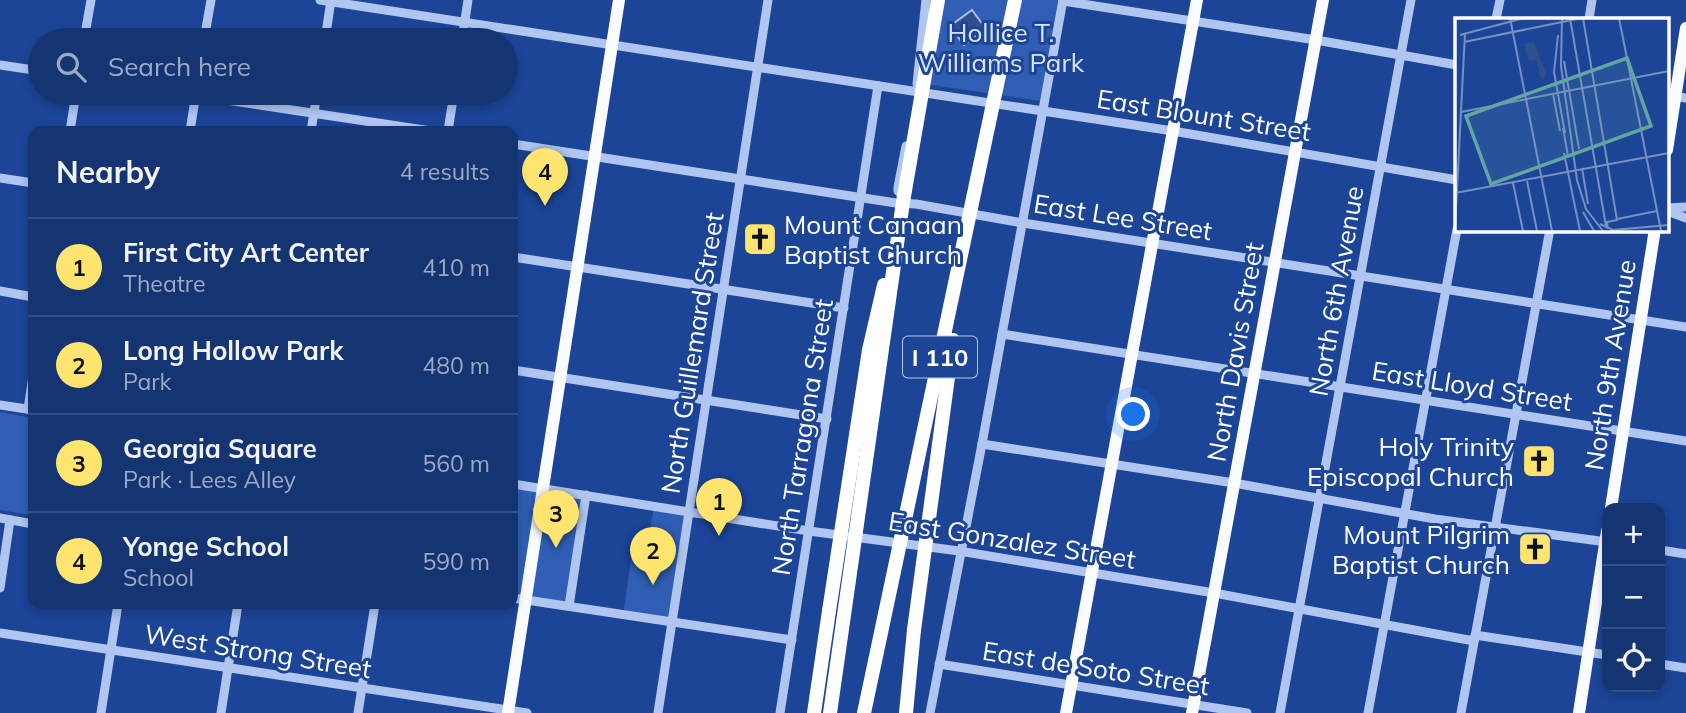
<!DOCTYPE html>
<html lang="en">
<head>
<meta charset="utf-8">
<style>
  body { margin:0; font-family:Mulish,sans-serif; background:#223f7a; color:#f1f3f6 }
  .controls { position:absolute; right:21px; bottom:21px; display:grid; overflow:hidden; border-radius:14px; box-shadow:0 4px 10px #0003 }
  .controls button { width:63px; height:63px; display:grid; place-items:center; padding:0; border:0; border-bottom:2px solid #344f84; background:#153472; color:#f1f3f6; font:35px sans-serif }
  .you { position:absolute; left:1134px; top:415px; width:24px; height:24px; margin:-18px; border:5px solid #fff; border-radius:50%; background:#1a73e8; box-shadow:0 0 0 10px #1a73e833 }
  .badge { display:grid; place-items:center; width:46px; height:46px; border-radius:50%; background:#ffe46f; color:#111; font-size:23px; font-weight:700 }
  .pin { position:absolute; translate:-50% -58px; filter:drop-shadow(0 2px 4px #0008) }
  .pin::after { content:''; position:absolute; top:37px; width:24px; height:21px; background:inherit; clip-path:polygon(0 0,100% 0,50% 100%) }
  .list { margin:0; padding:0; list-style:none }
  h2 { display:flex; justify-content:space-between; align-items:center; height:91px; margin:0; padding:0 28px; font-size:30px }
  h2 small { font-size:23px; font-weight:400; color:#9daac4 }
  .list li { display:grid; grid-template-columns:46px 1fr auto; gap:21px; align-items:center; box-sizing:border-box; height:98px; padding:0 28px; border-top:2px solid #344f84 }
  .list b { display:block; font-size:26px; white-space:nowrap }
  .list p { margin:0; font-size:23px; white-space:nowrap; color:#9daac4 }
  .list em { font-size:23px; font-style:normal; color:#9daac4 }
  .icon { flex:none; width:38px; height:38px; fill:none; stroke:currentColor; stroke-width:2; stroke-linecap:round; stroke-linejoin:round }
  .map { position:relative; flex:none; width:1686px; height:713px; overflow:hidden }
  .search { position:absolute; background:#153472; box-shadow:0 4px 10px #0003; left:28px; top:28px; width:490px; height:77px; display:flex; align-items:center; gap:18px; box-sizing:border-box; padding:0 24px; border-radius:38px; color:#9daac4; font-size:26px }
  .panel { position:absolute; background:#153472; box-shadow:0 4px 10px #0003; left:28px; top:126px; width:490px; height:483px; border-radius:14px }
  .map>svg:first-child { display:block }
  .green { fill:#305eb5 }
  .water { fill:#324f8d; stroke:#a3c0f2; stroke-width:2 }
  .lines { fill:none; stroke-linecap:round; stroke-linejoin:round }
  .minor { stroke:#b0c6f0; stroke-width:9 }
  .major { stroke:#f9fbff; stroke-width:12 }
  .highway { stroke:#fff; stroke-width:14 }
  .highway-bridge { stroke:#fff; stroke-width:14 }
  .labels { text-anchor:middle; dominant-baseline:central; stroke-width:6; stroke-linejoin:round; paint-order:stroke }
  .shield { fill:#1c4598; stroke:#bbc7e0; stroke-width:2 }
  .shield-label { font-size:24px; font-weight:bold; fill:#fff }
  .park-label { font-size:26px; fill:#d7e4fb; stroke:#1c4598 }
  .street-label { font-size:26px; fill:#fff; stroke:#1c4598 }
  .poi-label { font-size:26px; fill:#fff; stroke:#1c4598; text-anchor:end }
  .inset-road { fill:none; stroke:#778fc1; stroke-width:2 }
  .view { fill:#63a6a1; fill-opacity:0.15; stroke:#63a6a1; stroke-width:3.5 }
  .inset-edge { fill:none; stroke:#fff; stroke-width:3.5 }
</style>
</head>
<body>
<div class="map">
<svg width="1686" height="713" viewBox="0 0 1686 713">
  <rect width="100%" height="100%" fill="#1c4598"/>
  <g class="green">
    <path d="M928,0H1059L1040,101L919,83Z"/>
    <path d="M0,412L33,418V499L31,515L0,510Z"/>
    <path d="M513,484L586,495L569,606L513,598Z"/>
    <path d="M654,506L689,511L672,622L623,615L632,553L646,555Z"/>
  </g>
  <path class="water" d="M972,10L986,29L964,45L950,26Z"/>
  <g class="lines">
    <g class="minor">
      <path d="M320,0L1173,131L1457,180"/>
      <path d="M1063,1L1316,40L1457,65"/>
      <path d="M1496,19L1500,0"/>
      <path d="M1589,19L1592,0"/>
      <path d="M84,40L91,0"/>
      <path d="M204,40L211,0"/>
      <path d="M325,40L331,0"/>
      <path d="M462,40L468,0"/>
      <path d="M0,65L40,71"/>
      <path d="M917,84L926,0"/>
      <path d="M180,93L431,131"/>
      <path d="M1667,95L1686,98"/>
      <path d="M70,131L76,93"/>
      <path d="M190,131L196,93"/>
      <path d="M311,131L317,93"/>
      <path d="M448,131L454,93"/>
      <path d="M513,144L896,203L916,204L1023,223L1686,327"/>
      <path d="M0,178L33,183"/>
      <path d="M905,198L898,191V187L906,146"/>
      <path d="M1667,208L1686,207"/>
      <path d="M1667,211L1686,218"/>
      <path d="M513,257L844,308"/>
      <path d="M0,291L33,297"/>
      <path d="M1002,334L1686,441"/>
      <path d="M513,370L827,419"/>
      <path d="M0,405L33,410"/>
      <path d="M28,409L33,376"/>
      <path d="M982,444L1234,483L1435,519L1607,542"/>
      <path d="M513,484L809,531L959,551L1214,593L1474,641"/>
      <path d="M0,518L33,524"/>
      <path d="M1660,550L1686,554"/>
      <path d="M0,588L10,520"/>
      <path d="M513,598L792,640"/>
      <path d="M569,606L586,495"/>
      <path d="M0,633L527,713"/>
      <path d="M1475,635L1607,655"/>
      <path d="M939,664L1247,713"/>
      <path d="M1660,664L1686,668"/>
      <path d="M101,713L118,604"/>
      <path d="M221,713L238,604"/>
      <path d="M358,713L375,604"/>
      <path d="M658,713L768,0"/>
      <path d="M780,713L878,86"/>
      <path d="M930,713L982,444L1063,0"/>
      <path d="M1280,713L1411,0"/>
      <path d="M1368,713L1457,229"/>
      <path d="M1461,713L1550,229"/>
    </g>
    <g class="major">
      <path d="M1667,150L1686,28"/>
      <path d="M1611,508L1655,229"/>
      <path d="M508,713L619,0"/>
      <path d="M1066,713L1197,0"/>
      <path d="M1192,713L1323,0"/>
      <path d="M1579,713L1607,531"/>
    </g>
    <g class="highway">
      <path d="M814,713L829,611"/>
      <path d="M906,713L914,630"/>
    </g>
    <g class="highway-bridge">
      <path d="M829,611L869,350L884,285"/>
      <path d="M914,630L953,340"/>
      <path d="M830,713L903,202L938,0"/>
      <path d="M864,713L1015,0"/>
    </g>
  </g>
  <defs>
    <g id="church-square" transform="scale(1.75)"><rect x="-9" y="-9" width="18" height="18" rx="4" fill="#ffe46f" stroke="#1c4598"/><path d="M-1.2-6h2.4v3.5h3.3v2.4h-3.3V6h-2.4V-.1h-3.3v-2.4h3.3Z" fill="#111"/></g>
  </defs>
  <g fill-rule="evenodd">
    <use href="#church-square" x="760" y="239"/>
    <use href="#church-square" x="1539" y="461"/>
    <use href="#church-square" x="1535" y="549"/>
  </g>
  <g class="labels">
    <rect class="shield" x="903" y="336.5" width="74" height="41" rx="5"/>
    <g class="shield-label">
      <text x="940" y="357">I 110</text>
    </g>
    <g class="park-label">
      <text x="1001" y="32">Hollice T.<tspan x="1001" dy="30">Williams Park</tspan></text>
    </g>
    <g class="street-label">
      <text transform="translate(1204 115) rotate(9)">East Blount Street</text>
      <text transform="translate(1123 217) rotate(9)">East Lee Street</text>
      <text transform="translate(1336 291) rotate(-80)">North 6th Avenue</text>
      <text transform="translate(1235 352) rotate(-80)">North Davis Street</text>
      <text transform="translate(692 353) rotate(-81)">North Guillemard Street</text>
      <text transform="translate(1610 365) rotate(-81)">North 9th Avenue</text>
      <text transform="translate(1472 386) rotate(9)">East Lloyd Street</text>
      <text transform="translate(802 437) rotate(-81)">North Tarragona Street</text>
      <text transform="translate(1012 540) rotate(9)">East Gonzalez Street</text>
      <text transform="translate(258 651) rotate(9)">West Strong Street</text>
      <text transform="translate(1096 668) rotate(9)">East de Soto Street</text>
    </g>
    <g class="poi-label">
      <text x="784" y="224" text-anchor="start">Mount Canaan<tspan x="784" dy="30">Baptist Church</tspan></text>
      <text x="1514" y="446">Holy Trinity<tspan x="1514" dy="30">Episcopal Church</tspan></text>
      <text x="1510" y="534">Mount Pilgrim<tspan x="1510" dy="30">Baptist Church</tspan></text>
    </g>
  </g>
  <g transform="translate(1455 18)">
    <rect width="214" height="214" fill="#1c4598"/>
    <path d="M79,24L91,55L87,64L81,42L74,43L69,26Z" fill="#324f8d"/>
    <path class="inset-road" d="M55,0L97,213M107,0L106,48L122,162L131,191L148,213M115,0L151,208M128,0L162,202L152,204L153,211M164,0L206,213M5,17L69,0M103,17L99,54L110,115M9,24L127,0M109,43L124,131M98,76L105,113M6,94L214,53M108,110L113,138M109,135L125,213M127,150L133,186M72,163L82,213M58,165L68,213M0,175L214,135M128,194L139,213M162,201L202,193M145,206L158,212L214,207M0,211L10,15"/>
    <path class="view" d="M172,40L196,108L36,166L11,98Z"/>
    <rect width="214" height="214" class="inset-edge"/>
  </g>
</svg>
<div class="controls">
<button>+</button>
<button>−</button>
<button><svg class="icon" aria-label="locate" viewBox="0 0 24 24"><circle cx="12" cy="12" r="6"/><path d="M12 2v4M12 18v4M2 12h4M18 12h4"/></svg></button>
</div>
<div class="you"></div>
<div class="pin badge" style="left:719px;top:536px">1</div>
<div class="pin badge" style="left:653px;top:585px">2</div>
<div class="pin badge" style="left:556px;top:548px">3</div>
<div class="pin badge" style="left:545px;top:206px">4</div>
<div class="search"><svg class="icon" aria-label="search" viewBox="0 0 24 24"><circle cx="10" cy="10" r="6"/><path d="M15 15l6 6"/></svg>Search here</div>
<section class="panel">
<h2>Nearby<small>4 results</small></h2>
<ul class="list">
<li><span class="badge">1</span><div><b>First City Art Center</b><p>Theatre</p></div><em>410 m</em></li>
<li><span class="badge">2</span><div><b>Long Hollow Park</b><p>Park</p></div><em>480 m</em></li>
<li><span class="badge">3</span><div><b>Georgia Square</b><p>Park · Lees Alley</p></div><em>560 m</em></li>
<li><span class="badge">4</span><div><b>Yonge School</b><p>School</p></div><em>590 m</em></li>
</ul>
</section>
</div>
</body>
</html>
